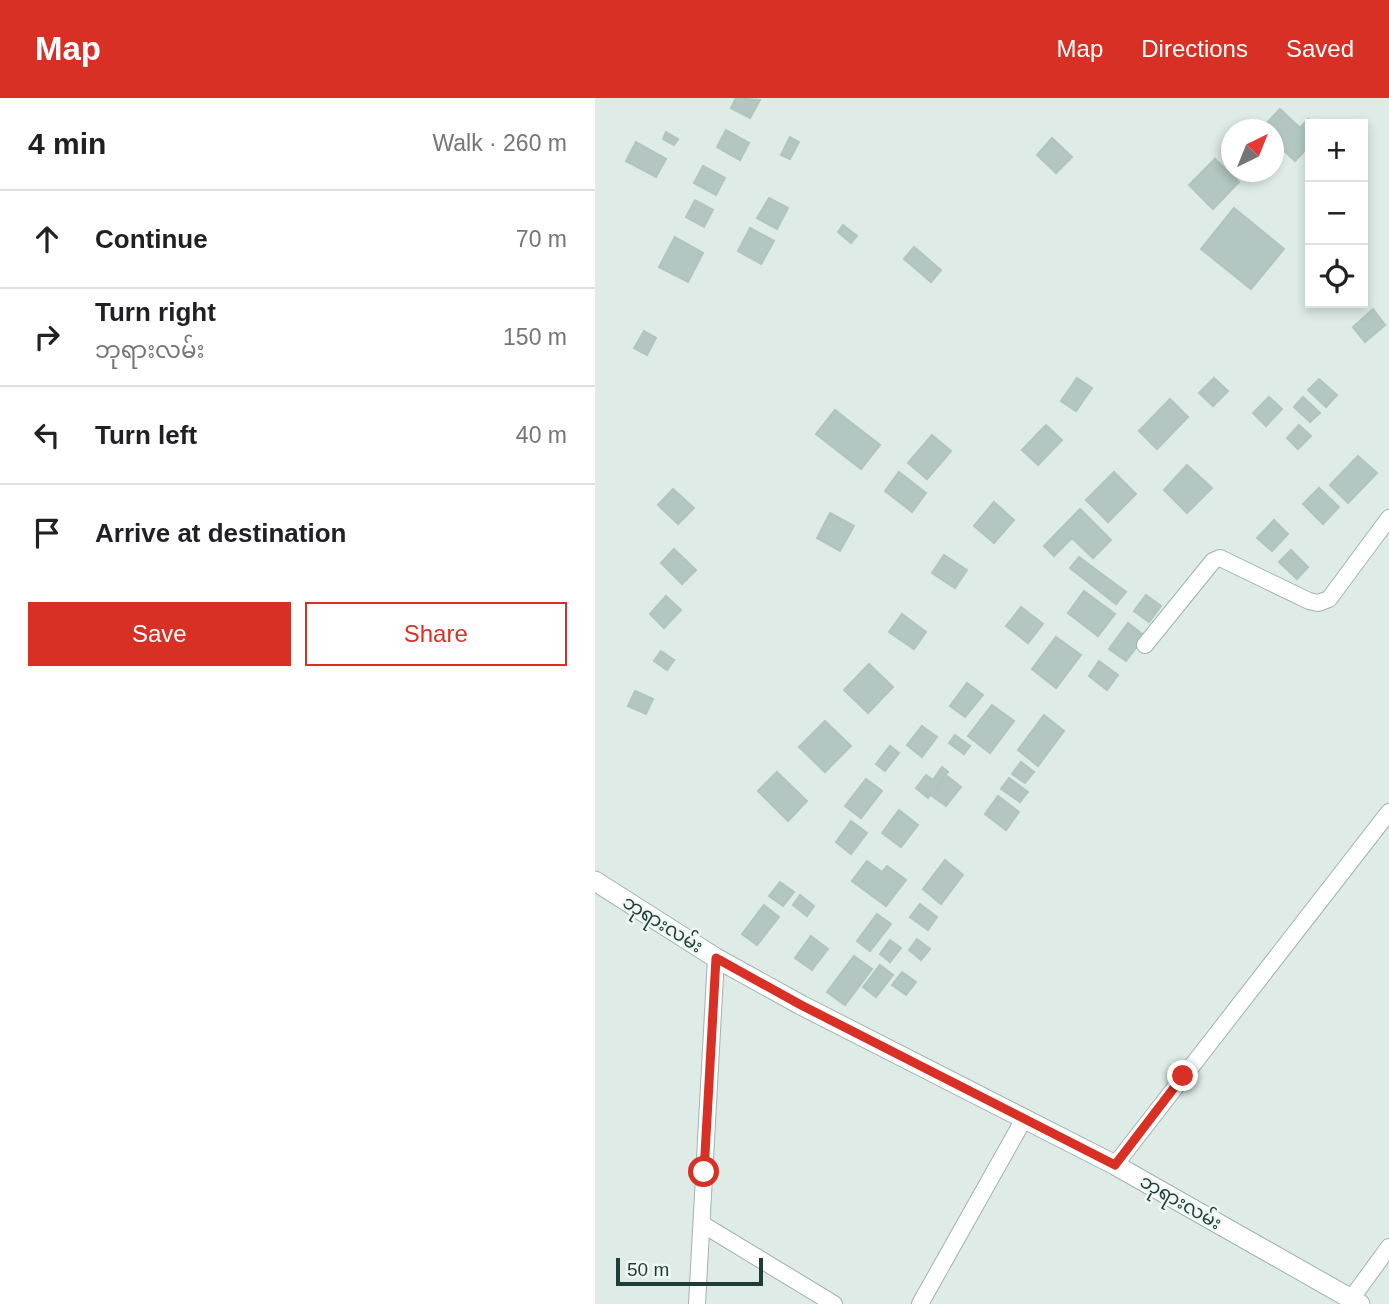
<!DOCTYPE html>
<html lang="en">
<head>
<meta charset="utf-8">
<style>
  body { margin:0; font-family:Arial,"Noto Sans Myanmar",sans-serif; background:#f2f2f2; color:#202124 }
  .controls { position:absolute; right:21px; top:21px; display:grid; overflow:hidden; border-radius:0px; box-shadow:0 4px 10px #0003 }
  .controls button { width:63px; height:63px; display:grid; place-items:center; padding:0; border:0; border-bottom:2px solid #e0e0e0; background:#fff; color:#202124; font:35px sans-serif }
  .compass { position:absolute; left:626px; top:21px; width:63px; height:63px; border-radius:50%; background:#fff; box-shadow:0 4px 10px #0003; rotate:43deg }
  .scale { position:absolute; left:21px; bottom:18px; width:147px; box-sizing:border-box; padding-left:7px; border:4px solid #1e3c38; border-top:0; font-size:19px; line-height:24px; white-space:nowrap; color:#1e3c38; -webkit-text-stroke:5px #eff8f4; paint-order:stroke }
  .stop { position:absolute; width:21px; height:21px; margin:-16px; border:5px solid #d93025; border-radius:50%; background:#fff }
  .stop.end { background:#d93025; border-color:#fff; box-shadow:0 2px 7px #0008 }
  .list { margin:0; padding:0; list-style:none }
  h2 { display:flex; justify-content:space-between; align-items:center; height:91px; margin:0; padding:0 28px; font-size:30px }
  h2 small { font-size:23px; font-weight:400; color:#757577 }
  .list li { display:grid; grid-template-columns:46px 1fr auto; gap:21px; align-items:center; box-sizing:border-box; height:98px; padding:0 28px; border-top:2px solid #e0e0e0 }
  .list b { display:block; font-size:26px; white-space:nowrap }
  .list p { margin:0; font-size:23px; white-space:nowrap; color:#757577 }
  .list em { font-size:23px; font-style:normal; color:#757577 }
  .actions { display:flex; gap:14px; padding:21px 28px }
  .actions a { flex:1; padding:16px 0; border:2px solid #d93025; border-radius:0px; text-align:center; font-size:24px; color:#d93025 }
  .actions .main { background:#d93025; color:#fff }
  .icon { flex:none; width:38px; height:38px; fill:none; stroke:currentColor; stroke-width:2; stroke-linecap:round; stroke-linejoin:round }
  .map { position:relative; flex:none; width:794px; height:1206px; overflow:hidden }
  header { display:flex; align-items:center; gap:42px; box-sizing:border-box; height:98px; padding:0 35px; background:#d93025; color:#fff }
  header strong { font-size:33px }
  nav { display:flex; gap:38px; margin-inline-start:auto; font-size:24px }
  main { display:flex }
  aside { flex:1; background:#fff }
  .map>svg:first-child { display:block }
  .building { fill:#b3c6c1; stroke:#b0c5bf; stroke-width:2 }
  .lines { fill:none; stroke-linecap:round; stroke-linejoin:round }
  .minor-casing { stroke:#a1b3af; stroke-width:18 }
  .tertiary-casing { stroke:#a1b3af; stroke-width:21 }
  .minor { stroke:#fff; stroke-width:16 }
  .tertiary { stroke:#fff; stroke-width:19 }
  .route { stroke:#d93025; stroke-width:9 }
  .labels { text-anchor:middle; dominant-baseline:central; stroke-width:5; stroke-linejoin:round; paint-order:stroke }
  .street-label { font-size:19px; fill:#1e3c38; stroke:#eff8f4 }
</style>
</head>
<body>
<header>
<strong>Map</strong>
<nav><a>Map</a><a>Directions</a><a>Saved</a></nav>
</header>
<main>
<aside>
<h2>4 min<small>Walk · 260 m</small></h2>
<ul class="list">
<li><svg class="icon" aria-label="ahead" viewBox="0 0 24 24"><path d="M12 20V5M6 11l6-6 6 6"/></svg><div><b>Continue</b></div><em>70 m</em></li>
<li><svg class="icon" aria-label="right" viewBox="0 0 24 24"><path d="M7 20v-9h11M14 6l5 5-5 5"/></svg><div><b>Turn right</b><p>ဘုရားလမ်း</p></div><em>150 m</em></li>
<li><svg class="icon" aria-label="left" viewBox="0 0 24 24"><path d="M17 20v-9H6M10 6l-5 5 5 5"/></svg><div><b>Turn left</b></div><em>40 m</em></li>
<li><svg class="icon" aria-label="arrive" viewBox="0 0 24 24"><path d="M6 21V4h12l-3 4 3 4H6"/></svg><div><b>Arrive at destination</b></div></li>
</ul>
<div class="actions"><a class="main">Save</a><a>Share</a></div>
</aside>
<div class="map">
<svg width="794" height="1206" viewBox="0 0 794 1206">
  <rect width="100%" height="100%" fill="#deebe7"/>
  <g class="building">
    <path d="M141,0L165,2L155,20L136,10Z"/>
    <path d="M685,11L705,30L713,21L718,26H715V47L700,63L678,42V32L667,30Z"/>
    <path d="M131,32L154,45L145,62L122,49Z"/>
    <path d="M71,34L83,41L79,47L68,41Z"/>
    <path d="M195,39L204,44L195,61L186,57Z"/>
    <path d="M457,40L477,59L461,75L442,57Z"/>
    <path d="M41,44L71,61L61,79L31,63Z"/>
    <path d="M620,61L644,84L618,111L594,87Z"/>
    <path d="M108,68L130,80L121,97L99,85Z"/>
    <path d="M174,100L193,110L182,131L162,120Z"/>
    <path d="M100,102L118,112L109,129L91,119Z"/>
    <path d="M639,110L689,151L656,191L606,151Z"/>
    <path d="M248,127L262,138L256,145L243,134Z"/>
    <path d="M155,130L179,143L166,166L143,153Z"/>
    <path d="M80,139L108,155L93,184L64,169Z"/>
    <path d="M319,149L346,172L336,184L309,161Z"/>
    <path d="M778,211L790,227L770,244L758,229Z"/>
    <path d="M49,233L61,240L52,257L39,250Z"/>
    <path d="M482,280L497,290L481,313L466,303Z"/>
    <path d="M619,280L633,293L618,308L604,295Z"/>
    <path d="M724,281L742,297L731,309L713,292Z"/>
    <path d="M674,299L687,311L671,328L658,315Z"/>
    <path d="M708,299L725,315L715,324L699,309Z"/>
    <path d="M575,301L593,319L562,351L544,333Z"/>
    <path d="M240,312L285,347L266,371L221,336Z"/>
    <path d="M451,327L467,342L443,367L427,352Z"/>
    <path d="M704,327L716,338L703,351L692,340Z"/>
    <path d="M337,337L356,353L332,381L313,365Z"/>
    <path d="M763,358L782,375L753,405L735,387Z"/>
    <path d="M592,367L617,390L592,415L569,392Z"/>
    <path d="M304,374L331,395L317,414L290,393Z"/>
    <path d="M519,374L541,396L513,424L491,402Z"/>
    <path d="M724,390L744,409L728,426L708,406Z"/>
    <path d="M78,391L99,410L83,426L63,407Z"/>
    <path d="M399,404L419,422L399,445L379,428Z"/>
    <path d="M485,411L516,442L498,460L477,440L459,458L449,448Z"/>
    <path d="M235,415L259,428L245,453L222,440Z"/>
    <path d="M679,422L693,436L677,453L662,440Z"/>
    <path d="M79,451L101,472L87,486L66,465Z"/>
    <path d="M696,452L713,469L702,481L684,464Z"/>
    <path d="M349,457L372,472L360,490L337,475Z"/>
    <path d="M484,459L531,494L521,506L475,470Z"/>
    <path d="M489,493L520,516L503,538L473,515Z"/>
    <path d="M551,497L566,508L554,524L539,513Z"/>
    <path d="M71,498L86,512L69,530L55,516Z"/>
    <path d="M426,509L448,526L433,545L411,528Z"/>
    <path d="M307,516L331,534L319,551L294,534Z"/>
    <path d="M533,525L550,538L531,563L514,551Z"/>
    <path d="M461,539L486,557L461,590L437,571Z"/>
    <path d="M66,553L79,562L72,572L59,563Z"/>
    <path d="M504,563L523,577L512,592L494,578Z"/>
    <path d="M274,566L298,589L273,615L249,592Z"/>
    <path d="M372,585L388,597L370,619L355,608Z"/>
    <path d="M40,593L58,601L51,616L33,608Z"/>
    <path d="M397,607L419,623L395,655L373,638Z"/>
    <path d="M449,617L469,633L443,668L423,652Z"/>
    <path d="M230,623L256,648L230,674L204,649Z"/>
    <path d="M327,628L342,639L327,659L312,647Z"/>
    <path d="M360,637L375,648L369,656L354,645Z"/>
    <path d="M295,648L304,655L290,673L281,666Z"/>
    <path d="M426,664L439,674L430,685L417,676Z"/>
    <path d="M347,669L353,674L333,700L321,690L331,677L338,682Z"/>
    <path d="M182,674L212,703L193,723L163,693Z"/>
    <path d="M352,678L366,689L351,708L337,698Z"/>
    <path d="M414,680L433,694L425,704L406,691Z"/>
    <path d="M271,681L287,693L266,720L250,708Z"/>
    <path d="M403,698L424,714L411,732L390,716Z"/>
    <path d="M304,712L323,727L306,749L287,735Z"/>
    <path d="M256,723L272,735L256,756L241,744Z"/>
    <path d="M350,762L368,777L346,806L328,791Z"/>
    <path d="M272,763L287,774L292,768L311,782L291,808L257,783Z"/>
    <path d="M185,784L199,794L188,808L174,798Z"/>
    <path d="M205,797L219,808L212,818L198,807Z"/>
    <path d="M325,806L342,819L333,832L315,819Z"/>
    <path d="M169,807L184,819L162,847L147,836Z"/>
    <path d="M282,816L296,826L275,853L262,843Z"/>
    <path d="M216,838L233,851L217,872L200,860Z"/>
    <path d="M322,841L335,851L326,862L314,852Z"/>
    <path d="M295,842L306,850L295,864L285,856Z"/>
    <path d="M259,858L277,871L250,907L232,894Z"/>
    <path d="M285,867L298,877L281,899L268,889Z"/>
    <path d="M307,874L321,884L311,897L297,887Z"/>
  </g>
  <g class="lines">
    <g class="minor-casing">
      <g id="minor">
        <path d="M550,547L618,463L625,460L714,503L723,505L734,501L794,420"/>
        <path d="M520,1067L794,714"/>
        <path d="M107,1126L239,1206"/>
        <path d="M756,1201L794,1149"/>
        <path d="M102,1206L121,860"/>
        <path d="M325,1206L429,1021"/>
      </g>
    </g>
    <g class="tertiary-casing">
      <path id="tertiary" d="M0,783L121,860L206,907L520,1067L765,1206"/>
    </g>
    <use href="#minor" class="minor"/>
    <use href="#tertiary" class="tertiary"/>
  </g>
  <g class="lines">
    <path class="route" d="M109,1074L121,860L206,907L520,1067L588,978"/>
  </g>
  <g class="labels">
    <g class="street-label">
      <text transform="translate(68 826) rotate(32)">ဘုရားလမ်း</text>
      <text transform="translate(586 1104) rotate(30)">ဘုရားလမ်း</text>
    </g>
  </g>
</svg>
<div class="controls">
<button>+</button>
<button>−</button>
<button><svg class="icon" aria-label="locate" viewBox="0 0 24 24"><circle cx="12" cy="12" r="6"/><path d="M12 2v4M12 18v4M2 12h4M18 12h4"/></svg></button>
</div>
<svg class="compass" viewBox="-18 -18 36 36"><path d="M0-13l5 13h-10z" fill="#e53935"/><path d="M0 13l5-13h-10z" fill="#757577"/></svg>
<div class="scale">50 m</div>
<div class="stop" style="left:109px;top:1074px"></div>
<div class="stop end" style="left:588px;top:978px"></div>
</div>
</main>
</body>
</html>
